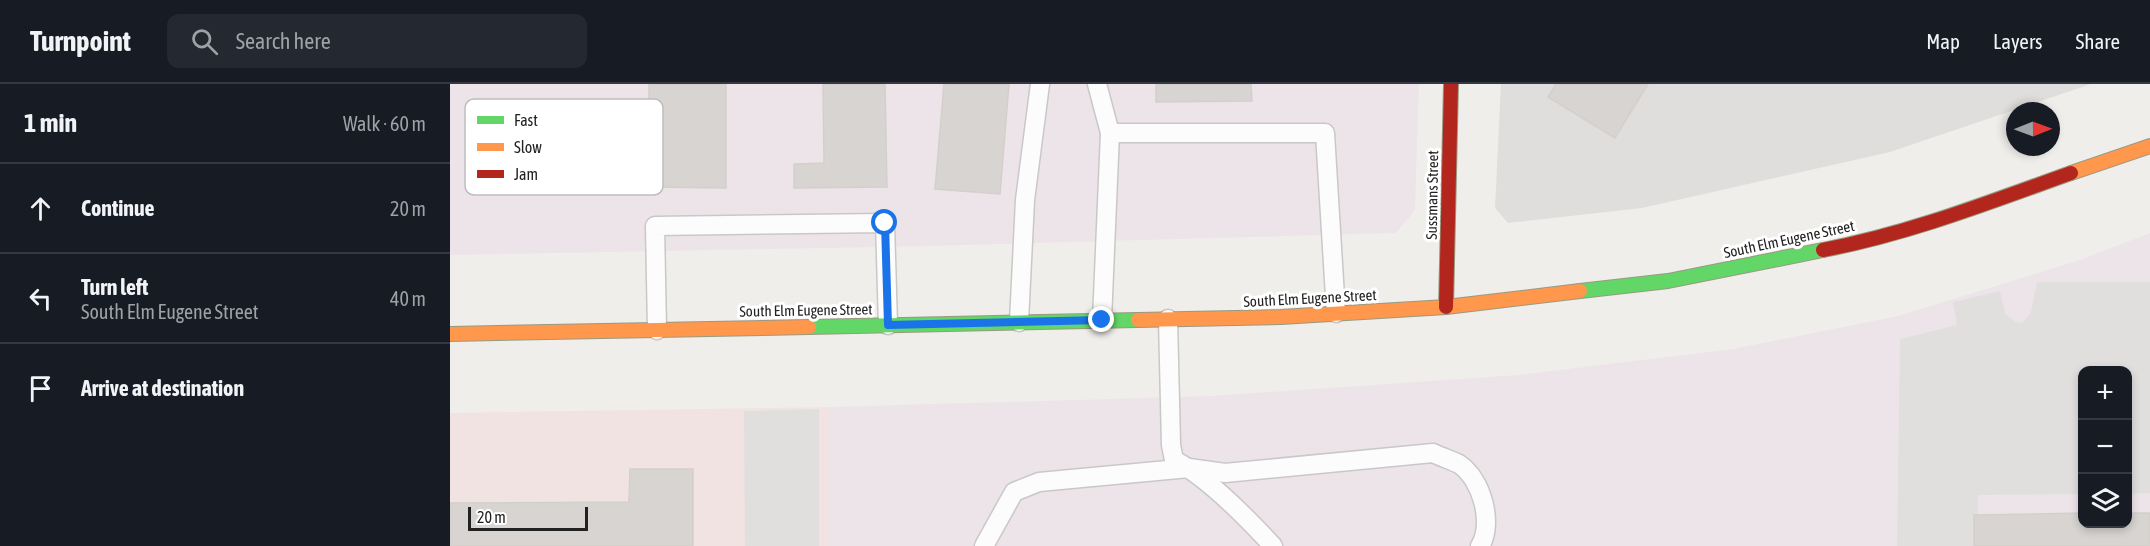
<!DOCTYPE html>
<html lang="en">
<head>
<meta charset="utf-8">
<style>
  body { margin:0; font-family:"Asap Condensed",sans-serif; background:#242831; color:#f1f3f6 }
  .controls { position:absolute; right:18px; bottom:18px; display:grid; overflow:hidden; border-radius:12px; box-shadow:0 3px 9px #0003 }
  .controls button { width:54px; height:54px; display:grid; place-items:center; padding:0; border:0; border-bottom:2px solid #363941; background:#171b24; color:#f1f3f6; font:30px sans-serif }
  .compass { position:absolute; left:1556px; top:18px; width:54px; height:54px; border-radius:50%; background:#171b24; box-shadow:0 3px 9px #0003; rotate:89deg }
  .scale { position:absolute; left:18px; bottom:15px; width:120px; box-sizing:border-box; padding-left:6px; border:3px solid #222; border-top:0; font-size:16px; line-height:21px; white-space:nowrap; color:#222; -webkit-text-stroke:4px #fff; paint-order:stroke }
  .stop { position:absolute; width:18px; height:18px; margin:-14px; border:4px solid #1a73e8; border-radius:50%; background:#fff }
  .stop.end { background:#1a73e8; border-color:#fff; box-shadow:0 2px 6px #0008 }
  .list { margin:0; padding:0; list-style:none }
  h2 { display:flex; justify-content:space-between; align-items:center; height:78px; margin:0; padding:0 24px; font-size:26px }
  h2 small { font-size:20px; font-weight:400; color:#9ea1a6 }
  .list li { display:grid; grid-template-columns:39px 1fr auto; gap:18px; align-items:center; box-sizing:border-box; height:90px; padding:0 24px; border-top:2px solid #363941 }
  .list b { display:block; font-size:22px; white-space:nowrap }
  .list p { margin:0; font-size:20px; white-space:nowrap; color:#9ea1a6 }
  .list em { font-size:20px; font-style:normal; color:#9ea1a6 }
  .icon { flex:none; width:33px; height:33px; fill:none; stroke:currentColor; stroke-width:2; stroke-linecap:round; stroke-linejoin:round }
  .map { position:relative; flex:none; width:1700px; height:462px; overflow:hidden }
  header { display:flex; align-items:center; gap:36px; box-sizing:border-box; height:84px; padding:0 30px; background:#171b24; border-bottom:2px solid #363941 }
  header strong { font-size:28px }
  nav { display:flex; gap:33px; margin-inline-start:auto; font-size:21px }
  .search { width:420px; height:54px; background:#242831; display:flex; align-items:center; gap:15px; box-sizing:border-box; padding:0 21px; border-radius:12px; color:#9ea1a6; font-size:22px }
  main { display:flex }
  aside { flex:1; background:#171b24 }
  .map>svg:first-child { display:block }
  .residential { fill:#dfdedc }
  .commercial { fill:#f1e3e1 }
  .industrial { fill:#ede4e9; fill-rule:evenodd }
  .parking { fill:#e0dfde }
  .building { fill:#d7d4d2; stroke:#d3d0cc; stroke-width:1.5 }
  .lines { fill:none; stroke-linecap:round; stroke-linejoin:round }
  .lane-casing { stroke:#c9c8c7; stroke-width:21 }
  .fast-casing { stroke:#999a82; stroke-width:16 }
  .slow-casing { stroke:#999a82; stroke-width:16 }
  .jam-casing { stroke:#999a82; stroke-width:16 }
  .lane { stroke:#fdfcfc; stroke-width:18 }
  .fast { stroke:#63d668; stroke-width:14 }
  .slow { stroke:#ff974d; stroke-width:14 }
  .jam { stroke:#b3261e; stroke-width:14 }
  .route { stroke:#1a73e8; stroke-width:8 }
  .labels { text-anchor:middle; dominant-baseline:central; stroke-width:6; stroke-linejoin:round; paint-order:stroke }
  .street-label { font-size:15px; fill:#222; stroke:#fff }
  .key { fill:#fff; stroke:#bdbdbd; stroke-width:1.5 }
  .key-label { font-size:16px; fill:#222 }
</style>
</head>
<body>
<header>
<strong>Turnpoint</strong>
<div class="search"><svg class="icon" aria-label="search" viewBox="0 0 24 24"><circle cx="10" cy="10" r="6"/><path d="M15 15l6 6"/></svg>Search here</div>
<nav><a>Map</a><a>Layers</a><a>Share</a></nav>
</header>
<main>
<aside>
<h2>1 min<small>Walk · 60 m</small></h2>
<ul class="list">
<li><svg class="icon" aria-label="ahead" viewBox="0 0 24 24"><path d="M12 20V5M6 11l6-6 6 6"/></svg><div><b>Continue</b></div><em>20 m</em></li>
<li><svg class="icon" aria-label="left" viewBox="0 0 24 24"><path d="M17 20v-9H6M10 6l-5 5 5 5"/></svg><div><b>Turn left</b><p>South Elm Eugene Street</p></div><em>40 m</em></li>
<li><svg class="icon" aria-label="arrive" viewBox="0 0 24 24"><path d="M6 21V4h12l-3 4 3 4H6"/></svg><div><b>Arrive at destination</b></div></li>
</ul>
</aside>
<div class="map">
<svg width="1700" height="462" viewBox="0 0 1700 462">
  <rect width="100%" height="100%" fill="#f0eeeb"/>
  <path class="residential" d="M1051,0H1641L1440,68L1192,124L1058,139L1045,124Z"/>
  <path class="commercial" d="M380,323V462H0V329Z"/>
  <g class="industrial">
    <path d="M0,0H969L965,126L946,149L480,162L0,171Z"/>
    <path d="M1700,149V462H380V323L761,312L1068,291L1283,265L1448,232L1630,176ZM1632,286H1678V440H1632Z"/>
  </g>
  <g class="parking">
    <path d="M1587,198H1700V409L1678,410V286H1632V410L1528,411V462H1447L1450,255L1507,241L1503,218L1550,207L1555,229L1565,238L1572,239L1581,228Z"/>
    <path d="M369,325V462H295L294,327Z"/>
  </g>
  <g class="building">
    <path d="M199,0H276V104L199,103Z"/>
    <path d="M373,0H435L437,103L344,104V80L374,79Z"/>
    <path d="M494,0H559L550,110L485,105Z"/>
    <path d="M706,0H801L802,17L706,18Z"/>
    <path d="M1106,0H1198L1165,54L1098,13Z"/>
    <path d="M180,385H243V462H0V419L179,418Z"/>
    <path d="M1632,429V440H1678V429H1700V462H1524V431Z"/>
  </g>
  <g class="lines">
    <g class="lane-casing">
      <g id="lane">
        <path d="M647,0L660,49"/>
        <path d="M718,235L721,361L724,376C756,392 798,435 823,462"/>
        <path d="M652,236L660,49H875L886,229"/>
        <path d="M569,238L575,116L590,0"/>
        <path d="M207,246L205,142L435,139L438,241"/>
        <path d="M534,462L564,408L589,398L739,384L775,389L983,369C991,373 1001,376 1009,380C1032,395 1044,440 1030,462"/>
      </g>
    </g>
    <g class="fast-casing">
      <g id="fast">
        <path d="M1130,207L1218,197L1373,166"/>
        <path d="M359,243L688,236"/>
      </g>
    </g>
    <g class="slow-casing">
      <g id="slow">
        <path d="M1621,89L1700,62"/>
        <path d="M688,236L831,233L996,223L1130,207"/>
        <path d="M0,250L359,243"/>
      </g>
    </g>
    <g class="jam-casing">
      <g id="jam">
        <path d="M1373,166C1458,150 1540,118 1621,89"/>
        <path d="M996,223L1001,0"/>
      </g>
    </g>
    <use href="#lane" class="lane"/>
    <use href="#fast" class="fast"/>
    <use href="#slow" class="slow"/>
    <use href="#jam" class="jam"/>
  </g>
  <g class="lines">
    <path class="route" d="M435,139L438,241L652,236"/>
  </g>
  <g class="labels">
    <g class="street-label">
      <text transform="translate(982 111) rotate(-89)">Sussmans Street</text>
      <text transform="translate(1339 155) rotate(-12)">South Elm Eugene Street</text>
      <text transform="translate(860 214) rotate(-3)">South Elm Eugene Street</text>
      <text transform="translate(356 226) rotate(-1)">South Elm Eugene Street</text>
    </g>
  </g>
  <rect x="15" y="15" width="198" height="96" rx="9" class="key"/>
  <rect x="27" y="32" width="27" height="8" fill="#63d668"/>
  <rect x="27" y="59" width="27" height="8" fill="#ff974d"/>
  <rect x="27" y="86" width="27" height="8" fill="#b3261e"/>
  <g class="key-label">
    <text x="64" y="42">Fast</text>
    <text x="64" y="69">Slow</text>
    <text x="64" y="96">Jam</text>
  </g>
</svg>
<div class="controls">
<button>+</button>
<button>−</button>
<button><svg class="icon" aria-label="layers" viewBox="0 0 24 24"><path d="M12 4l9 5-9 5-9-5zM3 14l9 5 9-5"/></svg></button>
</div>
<svg class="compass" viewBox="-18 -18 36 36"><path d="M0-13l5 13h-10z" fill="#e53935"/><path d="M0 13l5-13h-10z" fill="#9ea1a6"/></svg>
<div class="scale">20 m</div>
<div class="stop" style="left:435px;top:139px"></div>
<div class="stop end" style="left:652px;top:236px"></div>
</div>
</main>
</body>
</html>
